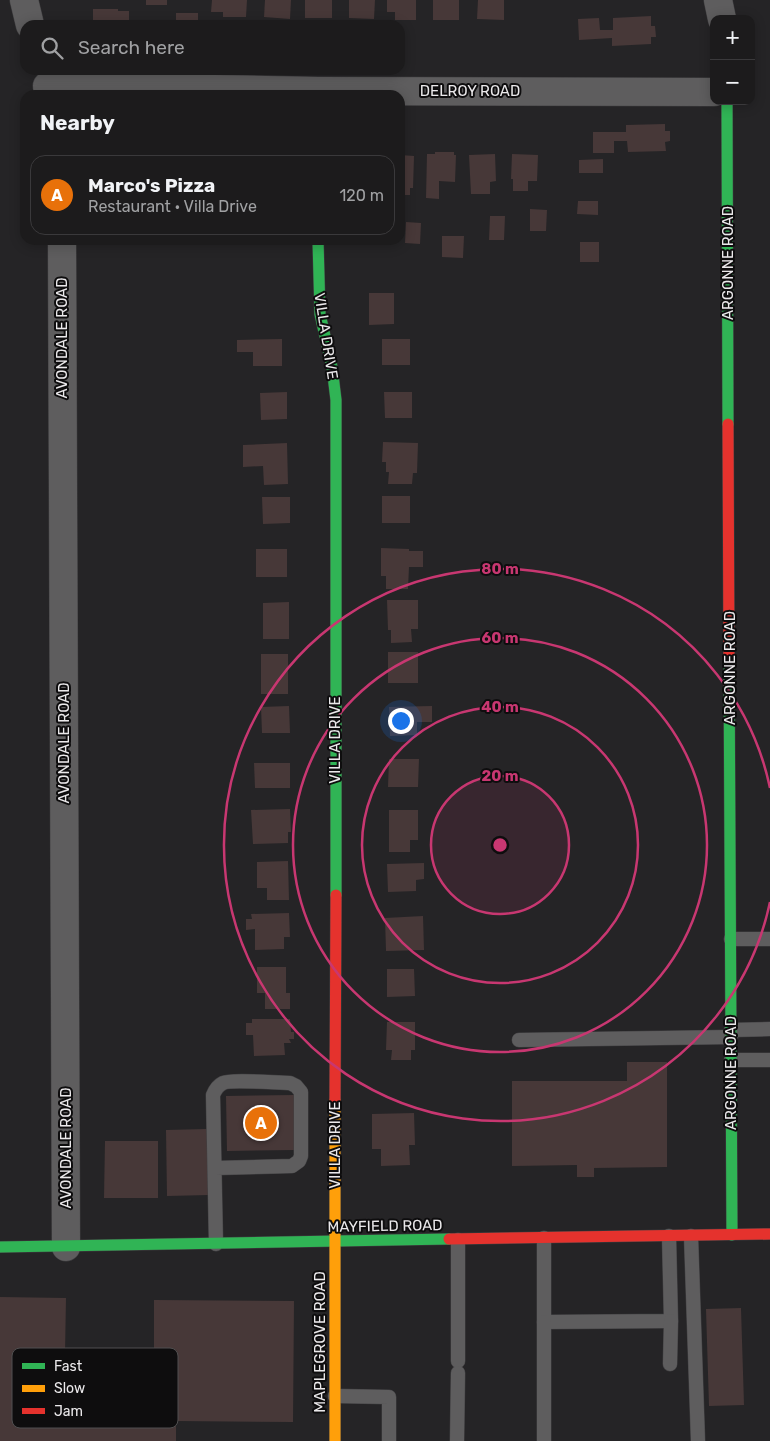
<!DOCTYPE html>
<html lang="en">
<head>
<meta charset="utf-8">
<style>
  body { margin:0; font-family:Rubik,sans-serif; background:#292829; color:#f1f3f6 }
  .controls { position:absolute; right:15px; top:15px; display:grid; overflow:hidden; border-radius:10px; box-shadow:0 2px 12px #0003 }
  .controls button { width:45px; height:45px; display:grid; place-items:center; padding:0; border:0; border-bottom:1px solid #3a393b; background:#1c1b1c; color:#f1f3f6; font:25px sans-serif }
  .you { position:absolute; left:400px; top:720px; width:18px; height:18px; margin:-12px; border:4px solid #fff; border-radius:50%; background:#1a73e8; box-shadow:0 0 0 8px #1a73e833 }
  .badge { display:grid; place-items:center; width:32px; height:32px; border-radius:50%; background:#b45309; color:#fff; font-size:16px; font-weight:700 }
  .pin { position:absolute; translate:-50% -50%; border:2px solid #fff; box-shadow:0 1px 5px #0006 }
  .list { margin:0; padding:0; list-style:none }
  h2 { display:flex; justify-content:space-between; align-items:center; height:65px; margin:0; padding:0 20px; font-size:21px }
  h2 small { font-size:16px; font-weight:400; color:#a0a1a3 }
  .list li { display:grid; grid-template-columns:32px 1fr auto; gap:15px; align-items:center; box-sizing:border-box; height:80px; margin:0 10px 10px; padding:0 10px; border:1px solid #3a393b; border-radius:15px }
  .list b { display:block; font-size:19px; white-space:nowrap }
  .list p { margin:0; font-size:16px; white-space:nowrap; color:#a0a1a3 }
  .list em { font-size:16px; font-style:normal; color:#a0a1a3 }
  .icon { flex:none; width:28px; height:28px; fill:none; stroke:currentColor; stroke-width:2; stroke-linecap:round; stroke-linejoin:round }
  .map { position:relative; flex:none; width:770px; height:1441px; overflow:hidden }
  .search { position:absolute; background:#1c1b1c; box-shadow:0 2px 12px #0003; left:20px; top:20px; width:385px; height:55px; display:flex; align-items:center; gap:12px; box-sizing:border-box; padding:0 18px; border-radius:15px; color:#a0a1a3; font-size:19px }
  .panel { position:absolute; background:#1c1b1c; box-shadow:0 2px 12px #0003; left:20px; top:90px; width:385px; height:155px; border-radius:15px }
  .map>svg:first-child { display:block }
  .building { fill:#473838 }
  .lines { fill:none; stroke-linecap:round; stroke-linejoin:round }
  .lane-casing { stroke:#424143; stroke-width:15 }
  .street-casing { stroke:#424143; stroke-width:29 }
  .fast-casing { stroke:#424143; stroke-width:12 }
  .slow-casing { stroke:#424143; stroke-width:12 }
  .jam-casing { stroke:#424143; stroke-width:12 }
  .lane { stroke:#5e5d5e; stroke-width:14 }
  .street { stroke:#5e5d5e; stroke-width:28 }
  .fast { stroke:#30b455; stroke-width:11 }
  .slow { stroke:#ff9f0a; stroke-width:11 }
  .jam { stroke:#e5322d; stroke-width:11 }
  .ring { fill:none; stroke:#c83771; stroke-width:2.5 }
  .labels { text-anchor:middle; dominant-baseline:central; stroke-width:4; stroke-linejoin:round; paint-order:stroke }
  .street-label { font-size:15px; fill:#ebe9eb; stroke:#0e0d0e }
  .key { fill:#0e0d0e; stroke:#504f50; stroke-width:1 }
  .key-label { font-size:14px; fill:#ebe9eb }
  .centre { fill:#c83771; stroke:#0e0d0e; stroke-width:2.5 }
  .ring-label { font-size:15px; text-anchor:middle; font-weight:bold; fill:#c83771; stroke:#0e0d0e; stroke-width:4; stroke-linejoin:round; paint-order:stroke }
</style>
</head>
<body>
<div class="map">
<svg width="770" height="1441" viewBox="0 0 770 1441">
  <rect width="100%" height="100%" fill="#252426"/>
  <g class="building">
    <rect x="146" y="0" width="21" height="5"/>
    <path d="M212,0H247L246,17H223V12H211Z"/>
    <path d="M265,0H291L290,19L264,17Z"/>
    <rect x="305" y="0" width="27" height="18"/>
    <path d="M349,0H375L374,19L349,18Z"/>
    <path d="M387,0H416V20H395V12H387Z"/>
    <rect x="433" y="0" width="26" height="20"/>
    <path d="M478,0H504V20L477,19Z"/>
    <path d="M93,9H118V11H129V23H118V25H93Z"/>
    <rect x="176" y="13" width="22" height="12"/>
    <path d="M651,16V26H655L656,37H651V44L612,46V38L579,40L578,19L599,18L600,30H613V18Z"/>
    <path d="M665,124V131H670V141L665,142L666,151L628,152L627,141H614V153H593V132H626V125Z"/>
    <path d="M435,152H454V155H456L455,182L439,181V199L426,198L427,154H435Z"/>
    <path d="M495,154L496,181L490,182V194H471L469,155Z"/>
    <path d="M512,154L538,155L537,181H528V191H513V179H511Z"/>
    <path d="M400,155L414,156L413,188H410V195H400Z"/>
    <path d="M603,159V173H579V160Z"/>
    <path d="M578,201H598V215L577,214Z"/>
    <path d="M530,209L547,210L546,231H530Z"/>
    <path d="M490,216H505L504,240H489Z"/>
    <path d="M406,222L421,223L420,244L405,243Z"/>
    <path d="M442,236H464L463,258L442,257Z"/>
    <rect x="580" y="242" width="19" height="20"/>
    <path d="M369,293H394V324L369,325Z"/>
    <path d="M282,339V366H253V352H237V340Z"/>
    <rect x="382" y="339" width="28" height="26"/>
    <path d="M287,392V419L261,420L260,393Z"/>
    <path d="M384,392H412V418H385Z"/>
    <path d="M383,442L418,443L417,473H413L412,484H388L389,472H386V462H382Z"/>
    <path d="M287,443L288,484L264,485L263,466L243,467V445Z"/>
    <rect x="382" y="496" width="28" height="27"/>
    <path d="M262,497H290V523L263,524Z"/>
    <path d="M381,548L409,549V551H423V567H409L408,589H386V576H381Z"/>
    <rect x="256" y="549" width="31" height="28"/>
    <path d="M387,600H418V629H411L412,642L391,643V630H388Z"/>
    <path d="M289,602V639H263V603Z"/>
    <rect x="388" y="652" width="30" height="31"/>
    <rect x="261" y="654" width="27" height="40"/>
    <path d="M289,706L290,733H262L261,707Z"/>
    <path d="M432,706V722H417V735L390,736L389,707Z"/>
    <path d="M389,759H419L418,787H388Z"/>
    <path d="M254,763H290V788H255Z"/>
    <path d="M290,809L291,832H288V843L253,844L251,810Z"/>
    <path d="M389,810H418V840H410V852H389Z"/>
    <path d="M288,861L289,900H267V888H257V862Z"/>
    <path d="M424,863V879L416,880V891L388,892L387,864Z"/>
    <path d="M289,913L290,937H284V949L255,950V929L246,930V919H252L251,914Z"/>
    <path d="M423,916L424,950L386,951L385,918Z"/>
    <path d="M257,967H286V993H290V1009H265V993H257Z"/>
    <path d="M387,969H414L415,996L387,997Z"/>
    <path d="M252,1019H290L291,1032H294V1039H289L291,1043H284L285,1055L254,1056L253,1035H246V1023H252Z"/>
    <path d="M387,1022H415V1050H411V1060H391L392,1050H386Z"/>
    <path d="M627,1062H667V1167L594,1168V1177H577V1165L512,1166V1081H627Z"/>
    <path d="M295,1095V1150L227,1151L226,1096Z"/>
    <path d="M414,1113L415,1145H409L410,1165L381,1166V1149H372V1114Z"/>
    <path d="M207,1129L209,1195L167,1196L166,1130Z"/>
    <path d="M105,1141H158V1198H104Z"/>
    <path d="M0,1297L66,1298L65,1354L154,1355V1300L294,1301L293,1422L176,1421V1441H0Z"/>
    <path d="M741,1308L744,1405L709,1406L706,1309Z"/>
  </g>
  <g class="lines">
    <g class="lane-casing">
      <g id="lane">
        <path d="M731,939H770"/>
        <path d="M731,1030L770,1029"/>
        <path d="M519,1040L731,1037"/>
        <path d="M731,1060H770"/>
        <path d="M215,1168L292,1166L299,1161L301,1156V1092L296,1086L290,1083C277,1083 231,1079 223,1083C217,1086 215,1090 213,1095L216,1244"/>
        <path d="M691,1236L698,1441"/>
        <path d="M544,1238V1322L671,1321L669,1236"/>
        <path d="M544,1322V1441"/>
        <path d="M458,1361V1240"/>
        <path d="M670,1364L671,1321"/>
        <path d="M335,1396L389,1397V1441"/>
        <path d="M457,1441L458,1373"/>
      </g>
    </g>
    <g class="street-casing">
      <g id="street">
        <path d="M24,0L30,25"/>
        <path d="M718,0L722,19"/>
        <path d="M47,86L318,91L714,92"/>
        <path d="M62,240L66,1247"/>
      </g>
    </g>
    <g class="fast-casing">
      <g id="fast">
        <path d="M727,101L728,424"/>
        <path d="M318,240L320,314L332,367L336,400V895"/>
        <path d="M729,658L732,1235"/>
        <path d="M0,1247L449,1239"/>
      </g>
    </g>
    <g class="slow-casing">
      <path id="slow" d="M335,1441V1101"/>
    </g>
    <g class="jam-casing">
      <g id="jam">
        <path d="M728,424L729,658"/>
        <path d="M335,1101L336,895"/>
        <path d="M449,1239L770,1234"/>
      </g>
    </g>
    <use href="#lane" class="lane"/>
    <use href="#street" class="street"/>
    <use href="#fast" class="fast"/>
    <use href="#slow" class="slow"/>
    <use href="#jam" class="jam"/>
  </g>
  <circle cx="500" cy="845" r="69" fill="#c83771" fill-opacity=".12"/>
  <g class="ring">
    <circle cx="500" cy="845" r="69"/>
    <circle cx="500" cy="845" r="138"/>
    <circle cx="500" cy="845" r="207"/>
    <path d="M770 902A276 276 0 1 1 770 788"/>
  </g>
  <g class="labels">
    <g class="street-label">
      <text x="470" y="91">DELROY ROAD</text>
      <text transform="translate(728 263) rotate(-90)">ARGONNE ROAD</text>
      <text transform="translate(326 336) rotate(81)">VILLA DRIVE</text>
      <text transform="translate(62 338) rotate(-90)">AVONDALE ROAD</text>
      <text transform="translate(730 668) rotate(-90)">ARGONNE ROAD</text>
      <text transform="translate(335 740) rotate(-90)">VILLA DRIVE</text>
      <text transform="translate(64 743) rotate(-90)">AVONDALE ROAD</text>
      <text transform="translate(731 1073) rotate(-90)">ARGONNE ROAD</text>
      <text transform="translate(335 1145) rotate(-90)">VILLA DRIVE</text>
      <text transform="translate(66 1148) rotate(-90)">AVONDALE ROAD</text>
      <text transform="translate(385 1226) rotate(-1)">MAYFIELD ROAD</text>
      <text transform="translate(320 1342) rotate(-90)">MAPLEGROVE ROAD</text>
    </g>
  </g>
  <rect x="12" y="1348" width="166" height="80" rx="8" class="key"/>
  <rect x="22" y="1363" width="23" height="6" fill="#30b455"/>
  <rect x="22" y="1385" width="23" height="7" fill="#ff9f0a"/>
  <rect x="22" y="1408" width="23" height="6" fill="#e5322d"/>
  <g class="key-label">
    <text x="54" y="1371">Fast</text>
    <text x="54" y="1393">Slow</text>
    <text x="54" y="1416">Jam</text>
  </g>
  <circle cx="500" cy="845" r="8" class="centre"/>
  <g class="ring-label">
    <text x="500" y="574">80 m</text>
    <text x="500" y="643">60 m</text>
    <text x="500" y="712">40 m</text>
    <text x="500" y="781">20 m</text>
  </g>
</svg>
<div class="controls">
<button>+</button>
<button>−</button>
</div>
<div class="you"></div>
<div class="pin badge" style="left:261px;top:1123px;background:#e8710a">A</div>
<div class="search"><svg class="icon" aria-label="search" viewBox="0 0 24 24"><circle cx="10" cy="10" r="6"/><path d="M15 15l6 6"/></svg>Search here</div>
<section class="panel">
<h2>Nearby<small></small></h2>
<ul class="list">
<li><span class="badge" style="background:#e8710a">A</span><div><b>Marco's Pizza</b><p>Restaurant · Villa Drive</p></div><em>120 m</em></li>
</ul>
</section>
</div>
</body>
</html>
